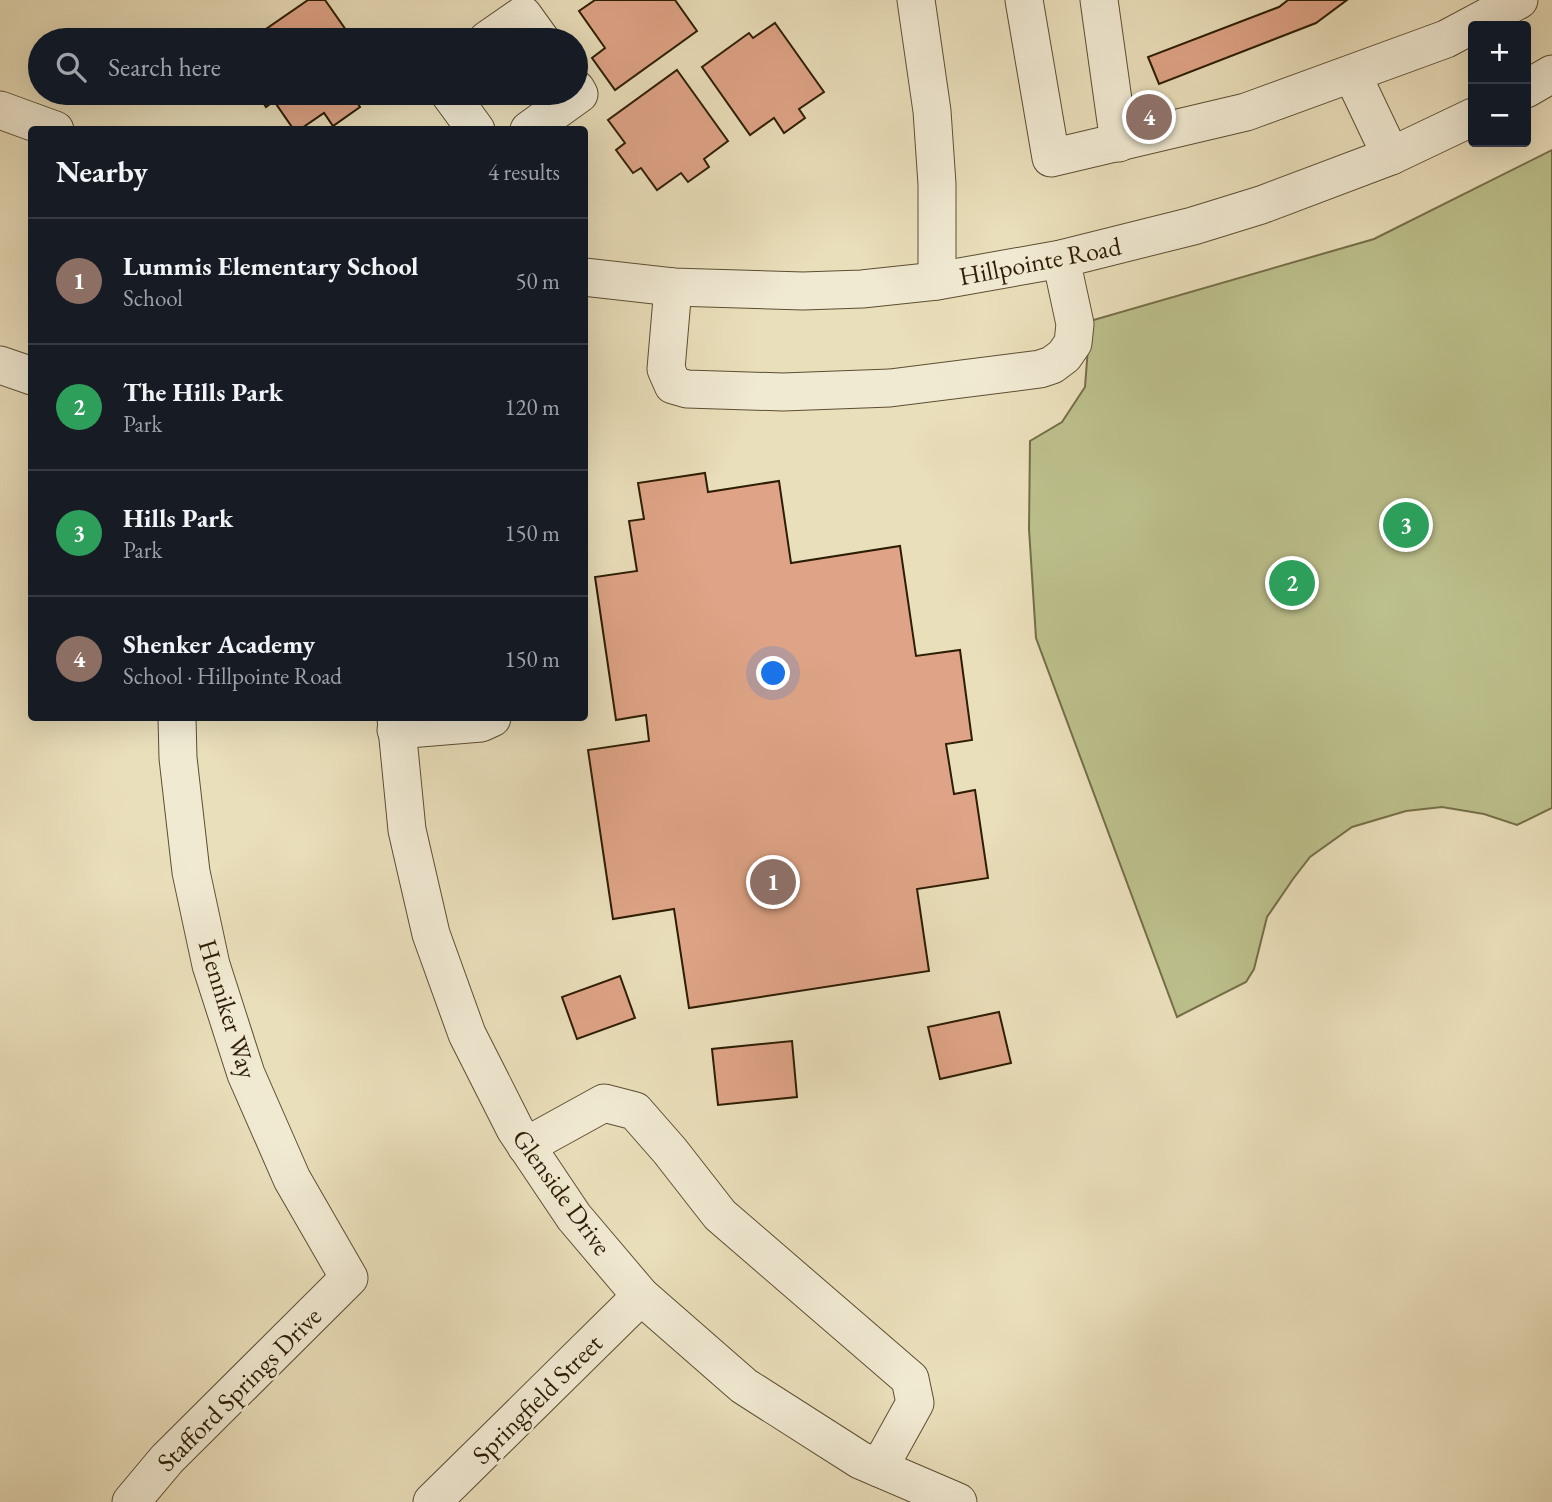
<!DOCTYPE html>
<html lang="en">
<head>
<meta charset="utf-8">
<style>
  body { margin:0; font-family:"EB Garamond",serif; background:#242831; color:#f1f3f6 }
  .controls { position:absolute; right:21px; top:21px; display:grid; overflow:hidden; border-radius:7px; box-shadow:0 7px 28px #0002 }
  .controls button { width:63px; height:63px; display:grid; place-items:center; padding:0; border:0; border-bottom:2px solid #363941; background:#171b24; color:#f1f3f6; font:35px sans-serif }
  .you { position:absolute; left:774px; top:674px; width:24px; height:24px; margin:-18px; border:5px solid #fff; border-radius:50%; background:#1a73e8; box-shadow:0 0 0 10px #1a73e833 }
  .badge { display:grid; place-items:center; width:46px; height:46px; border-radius:50%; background:#d93025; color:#fff; font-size:23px; font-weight:700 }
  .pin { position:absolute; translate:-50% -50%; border:4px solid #fff; box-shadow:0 2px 7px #0006 }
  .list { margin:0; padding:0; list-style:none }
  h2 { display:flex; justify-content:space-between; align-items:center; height:91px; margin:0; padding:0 28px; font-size:30px }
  h2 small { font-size:23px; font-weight:400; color:#9ea1a6 }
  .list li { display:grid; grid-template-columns:46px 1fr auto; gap:21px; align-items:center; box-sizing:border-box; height:126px; padding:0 28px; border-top:2px solid #363941 }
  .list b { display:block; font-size:26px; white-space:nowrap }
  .list p { margin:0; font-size:23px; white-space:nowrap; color:#9ea1a6 }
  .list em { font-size:23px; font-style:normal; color:#9ea1a6 }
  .icon { flex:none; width:38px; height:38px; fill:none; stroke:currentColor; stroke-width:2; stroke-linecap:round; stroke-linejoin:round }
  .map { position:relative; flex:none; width:1552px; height:1502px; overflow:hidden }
  .search { position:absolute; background:#171b24; box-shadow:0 7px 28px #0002; left:28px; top:28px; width:560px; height:77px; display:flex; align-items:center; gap:18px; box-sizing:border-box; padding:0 24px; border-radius:38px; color:#9ea1a6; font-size:26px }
  .panel { position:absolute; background:#171b24; box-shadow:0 7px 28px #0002; left:28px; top:126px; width:560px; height:595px; border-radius:7px }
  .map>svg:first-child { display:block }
  .green { fill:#bcc08c; stroke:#746e48; stroke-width:2 }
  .building { fill:#dfa487; stroke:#2d1d04; stroke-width:2 }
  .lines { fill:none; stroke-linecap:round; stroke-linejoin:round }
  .minor-casing { stroke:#5c4e32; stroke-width:39 }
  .minor { stroke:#f1ead3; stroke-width:37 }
  .labels { text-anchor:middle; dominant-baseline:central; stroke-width:5; stroke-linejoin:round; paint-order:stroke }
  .street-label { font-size:26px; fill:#2d1d04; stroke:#f1ead3 }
</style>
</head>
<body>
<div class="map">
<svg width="1552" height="1502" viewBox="0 0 1552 1502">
  <rect width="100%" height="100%" fill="#eadfbb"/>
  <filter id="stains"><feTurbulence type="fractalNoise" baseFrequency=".00286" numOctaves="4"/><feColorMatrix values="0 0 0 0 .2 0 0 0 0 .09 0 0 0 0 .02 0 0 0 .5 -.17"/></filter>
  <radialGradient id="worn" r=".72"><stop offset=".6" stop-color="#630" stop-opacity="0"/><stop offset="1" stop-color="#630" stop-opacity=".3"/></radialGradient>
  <path class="green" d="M1552,150V808L1517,825L1484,814L1442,807L1406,811L1352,827L1310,857L1293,879L1267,917L1254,969L1246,982L1177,1017L1036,638L1029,529L1030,441L1062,422L1085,387L1090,321L1374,239Z"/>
  <g class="building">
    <path d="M308,0H325L353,40H250Z"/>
    <path d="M595,0H675L697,31L615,90L592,58L605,48L579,11Z"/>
    <path d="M1288,0H1347L1316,23L1159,84L1148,57L1279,7Z"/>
    <path d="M775,23L824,92L799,109L805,118L784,133L774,118L750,135L702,67L749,33L753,38Z"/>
    <path d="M677,70L728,141L704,159L709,167L688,182L681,173L657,190L641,168L633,173L616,150L625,143L608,120Z"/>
    <path d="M257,93H351L360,107L333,126L324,113L299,130H294L274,101L266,107Z"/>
    <path d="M705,473L708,492L779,481L791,563L900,546L916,656L960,650L972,740L946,744L954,794L975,790L988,878L917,889L929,971L689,1008L674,909L613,919L588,750L649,741L646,715L616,720L595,577L637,571L629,521L644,519L638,483Z"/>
    <path d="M620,976L635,1018L577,1039L562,997Z"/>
    <path d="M999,1012L1011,1063L940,1079L928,1027Z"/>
    <path d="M792,1041L797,1097L718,1105L712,1049Z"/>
  </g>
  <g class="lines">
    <g class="minor-casing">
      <g id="minor">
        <path d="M916,0L932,111L937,184V281"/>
        <path d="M1024,0L1051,158L1246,112L1446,39L1519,0"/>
        <path d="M1099,0L1119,143"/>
        <path d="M487,40L523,15L541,40"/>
        <path d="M1352,74L1391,156"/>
        <path d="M1526,89L1552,74"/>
        <path d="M449,93L476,130"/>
        <path d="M0,110L55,130"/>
        <path d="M529,130L579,94L576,89"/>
        <path d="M584,277L673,287L803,291L862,289L937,281L1061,259L1193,226L1261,205L1391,156L1473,117"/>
        <path d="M673,287L666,369L673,385L687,389L783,392L890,388L1040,369L1052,365L1064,356L1073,343L1075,324L1061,259"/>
        <path d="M0,365L32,376"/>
        <path d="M396,718L407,830L431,934L467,1034L515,1129L574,1217L641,1296L744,1386L860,1460L958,1502"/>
        <path d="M396,730L481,723L492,718"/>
        <path d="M526,1146L604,1103L635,1111L670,1151L720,1215L910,1379L915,1403L879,1468"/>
        <path d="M131,1502L167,1459L349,1278L292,1179L246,1074L211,965L191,872L178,758L177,718"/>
        <path d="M432,1502L641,1296"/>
      </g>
    </g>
    <use href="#minor" class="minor"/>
  </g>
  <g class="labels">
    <g class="street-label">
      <text transform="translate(1040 261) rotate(-11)">Hillpointe Road</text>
      <text transform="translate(228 1009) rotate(73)">Henniker Way</text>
      <text transform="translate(562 1192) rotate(54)">Glenside Drive</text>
      <text transform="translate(239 1389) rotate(-45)">Stafford Springs Drive</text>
      <text transform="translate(537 1399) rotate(-45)">Springfield Street</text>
    </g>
  </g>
  <rect width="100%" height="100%" filter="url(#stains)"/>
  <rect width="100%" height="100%" fill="url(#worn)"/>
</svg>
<div class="controls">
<button>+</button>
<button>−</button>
</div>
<div class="you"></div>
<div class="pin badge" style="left:773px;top:882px;background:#8d6e63">1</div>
<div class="pin badge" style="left:1292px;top:583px;background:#2e9e5b">2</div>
<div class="pin badge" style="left:1406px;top:525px;background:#2e9e5b">3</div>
<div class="pin badge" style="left:1149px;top:117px;background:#8d6e63">4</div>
<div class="search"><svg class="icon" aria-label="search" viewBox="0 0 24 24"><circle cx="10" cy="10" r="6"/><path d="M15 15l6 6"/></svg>Search here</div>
<section class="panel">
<h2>Nearby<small>4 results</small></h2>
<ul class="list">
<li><span class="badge" style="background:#8d6e63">1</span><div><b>Lummis Elementary School</b><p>School</p></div><em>50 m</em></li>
<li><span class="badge" style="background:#2e9e5b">2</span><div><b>The Hills Park</b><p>Park</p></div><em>120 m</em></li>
<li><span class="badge" style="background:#2e9e5b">3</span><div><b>Hills Park</b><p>Park</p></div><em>150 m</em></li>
<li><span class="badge" style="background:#8d6e63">4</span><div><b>Shenker Academy</b><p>School · Hillpointe Road</p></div><em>150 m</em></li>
</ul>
</section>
</div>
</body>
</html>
